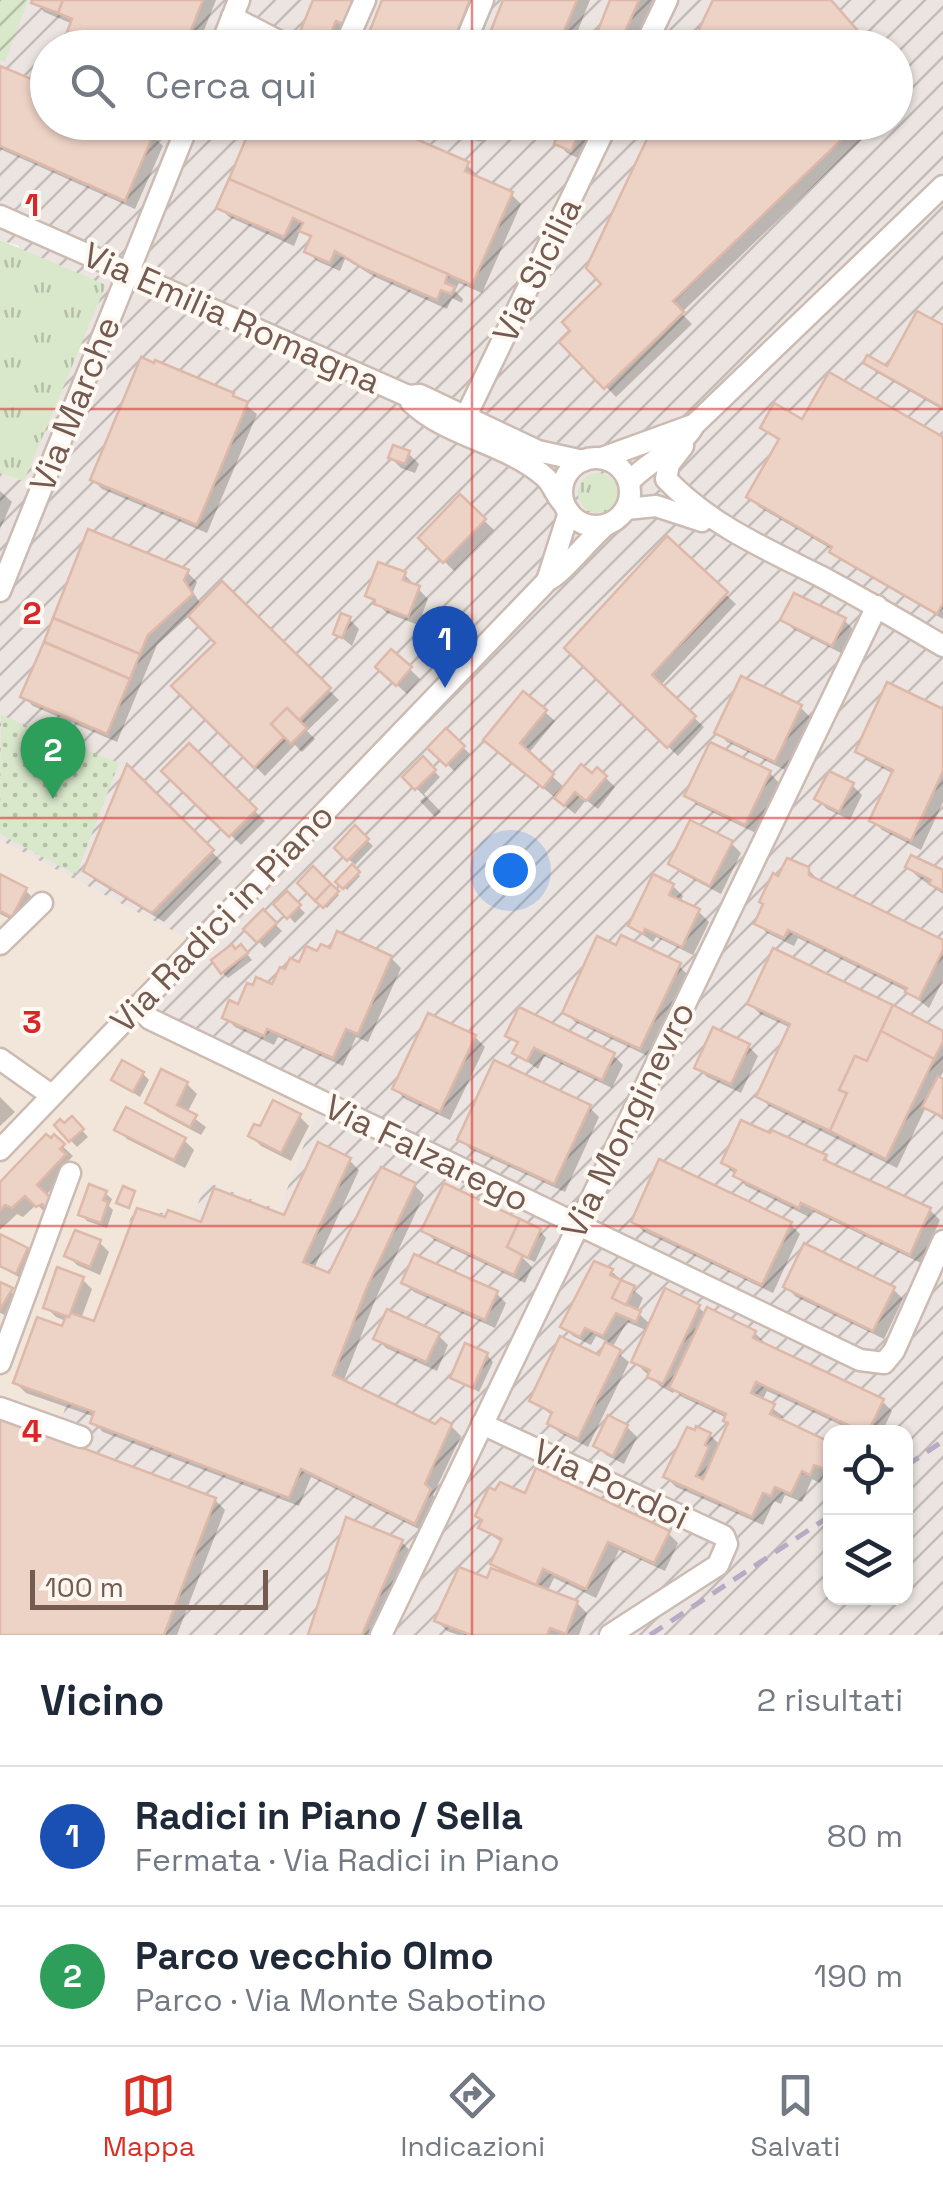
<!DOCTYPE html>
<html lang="it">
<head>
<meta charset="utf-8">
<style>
  body { margin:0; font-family:"Space Grotesk",sans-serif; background:#f2f2f3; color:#1f2937 }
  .controls { position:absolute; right:30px; bottom:30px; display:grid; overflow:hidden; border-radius:20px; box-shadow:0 2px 8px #0004 }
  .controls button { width:90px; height:90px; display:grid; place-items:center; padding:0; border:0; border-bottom:2px solid #e0e1e3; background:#fff; color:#1f2937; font:50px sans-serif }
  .scale { position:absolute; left:30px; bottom:25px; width:238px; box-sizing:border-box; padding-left:10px; border:5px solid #745a50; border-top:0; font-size:28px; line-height:35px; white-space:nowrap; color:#745a50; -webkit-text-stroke:8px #fdf8f2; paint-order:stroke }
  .you { position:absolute; left:510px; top:870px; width:35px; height:35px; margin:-25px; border:8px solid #fff; border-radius:50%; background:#1a73e8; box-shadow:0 0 0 15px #1a73e833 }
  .badge { display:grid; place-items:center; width:65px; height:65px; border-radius:50%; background:#d93025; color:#fff; font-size:32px; font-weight:700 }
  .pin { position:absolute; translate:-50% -82px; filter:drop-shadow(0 2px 5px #0008) }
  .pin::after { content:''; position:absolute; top:52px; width:35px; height:30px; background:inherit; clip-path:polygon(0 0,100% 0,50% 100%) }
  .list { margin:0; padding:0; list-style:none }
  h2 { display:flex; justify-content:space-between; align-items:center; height:130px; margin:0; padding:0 40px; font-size:42px }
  h2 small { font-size:32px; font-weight:400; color:#747a83 }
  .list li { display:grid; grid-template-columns:65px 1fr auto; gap:30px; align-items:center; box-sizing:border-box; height:140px; padding:0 40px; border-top:2px solid #e0e1e3 }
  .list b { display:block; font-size:38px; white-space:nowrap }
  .list p { margin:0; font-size:32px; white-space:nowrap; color:#747a83 }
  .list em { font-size:32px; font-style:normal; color:#747a83 }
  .icon { flex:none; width:55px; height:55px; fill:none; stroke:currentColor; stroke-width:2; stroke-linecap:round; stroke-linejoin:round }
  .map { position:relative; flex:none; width:943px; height:1635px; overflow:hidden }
  .search { position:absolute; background:#fff; box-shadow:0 2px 8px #0004; left:30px; right:30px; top:30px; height:110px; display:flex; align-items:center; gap:25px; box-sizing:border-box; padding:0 35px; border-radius:55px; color:#747a83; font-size:38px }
  .sheet { height:410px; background:#fff }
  nav { display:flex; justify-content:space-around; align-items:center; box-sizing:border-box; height:140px; border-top:2px solid #e0e1e3; background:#fff; font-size:28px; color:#747a83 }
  nav a { display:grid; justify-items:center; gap:5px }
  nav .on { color:#d93025 }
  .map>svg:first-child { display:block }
  .residential { fill:#f2e5da }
  .industrial { fill:url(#industrial-furrows); fill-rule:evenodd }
  .grass { fill:url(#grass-tufts) }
  .park { fill:url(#park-dots) }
  .garden { fill:url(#garden-furrows) }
  .shadow { fill:#0003 }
  .building { fill:#edd2c6; stroke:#deb8a8; stroke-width:2.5 }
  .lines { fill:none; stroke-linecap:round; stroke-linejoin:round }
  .minor-casing { stroke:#ccbbb2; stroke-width:25 }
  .minor { stroke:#fff; stroke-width:20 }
  .rail { stroke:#b6aac4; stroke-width:5; stroke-dasharray:15 10; stroke-linecap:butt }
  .grid { fill:none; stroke:#d62828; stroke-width:2.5; stroke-opacity:0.55 }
  .labels { text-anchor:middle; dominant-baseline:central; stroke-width:8; stroke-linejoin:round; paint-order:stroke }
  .street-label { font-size:35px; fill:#745a50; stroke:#fdf8f2 }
  .grid-label { font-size:32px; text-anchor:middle; font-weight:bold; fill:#d62828; stroke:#fdf8f2; stroke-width:8; stroke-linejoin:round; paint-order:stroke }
</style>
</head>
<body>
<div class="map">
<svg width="943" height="1635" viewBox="0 0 943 1635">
  <defs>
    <pattern id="industrial-furrows" width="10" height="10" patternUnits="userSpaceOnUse" patternTransform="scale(2.5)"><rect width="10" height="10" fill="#ebe4e0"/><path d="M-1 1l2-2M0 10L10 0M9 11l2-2" fill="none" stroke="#c3bcb8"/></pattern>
    <pattern id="grass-tufts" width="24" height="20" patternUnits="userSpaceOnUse" patternTransform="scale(2.5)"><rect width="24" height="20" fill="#d9e7cb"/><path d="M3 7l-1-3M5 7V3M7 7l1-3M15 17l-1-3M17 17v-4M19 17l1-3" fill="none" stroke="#b5bea7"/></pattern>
    <pattern id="park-dots" width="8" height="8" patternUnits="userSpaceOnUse" patternTransform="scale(2.5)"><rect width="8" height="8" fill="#d9e7cb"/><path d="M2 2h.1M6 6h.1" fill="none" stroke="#b5bea7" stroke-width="1.8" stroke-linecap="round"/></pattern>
    <pattern id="garden-furrows" width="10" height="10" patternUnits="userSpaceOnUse" patternTransform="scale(2.5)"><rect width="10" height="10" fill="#d9e7cb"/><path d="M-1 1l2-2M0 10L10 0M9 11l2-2" fill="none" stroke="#b5bea7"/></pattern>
  </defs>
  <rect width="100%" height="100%" fill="#fbf3eb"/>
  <path class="residential" d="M0,840L205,947L143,1018L318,1108L279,1210L207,1182L193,1218L58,1429L0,1409Z"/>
  <path class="industrial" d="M0,0H943V1635H0L58,1429L134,1208L192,1218L207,1182L279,1210L318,1108L142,1019L204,947L0,840V473L24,481L19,246L0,240ZM48,48H896V122H48ZM830,1432H906V1598H830Z"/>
  <g class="grass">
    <path d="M0,240L106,285L24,481L0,473Z"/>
    <circle cx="598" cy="493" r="20"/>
  </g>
  <path class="park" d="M1,715L119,763L76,875L0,834Z"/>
  <path class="garden" d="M0,0H28L5,62L0,60Z"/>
  <g class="shadow">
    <path d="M35,0H216L197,48H63L73,24L44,12Z"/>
    <path d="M316,0H367L338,48H322L302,33Z"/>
    <path d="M385,0H484L464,48H366Z"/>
    <path d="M506,0H590L571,48H486Z"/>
    <path d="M612,0H653L632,48H594Z"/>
    <path d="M0,68L48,122H123L153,136L163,146L135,209L0,149Z"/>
    <path d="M896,75L911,93L896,108Z"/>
    <path d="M500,122H540L534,137Z"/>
    <path d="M565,122H598L582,160L567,153L557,143Z"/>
    <path d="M658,122H880L681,313L692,324L616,397L563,342L605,284Z"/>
    <path d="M467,165L477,175L476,178L511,194L521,204L482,293L459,283L455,291L463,299L462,303L452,298L447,309L375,277L345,259L340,271L317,261L307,251L312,240L301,229L294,246L229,217L219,207Z"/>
    <path d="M943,328V410L876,372L866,362L888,369Z"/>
    <path d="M155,366L233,395L257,414L207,533L102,489L92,479Z"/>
    <path d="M803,422L943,440V619L842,561L833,550L759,507L749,497L780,442L763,428Z"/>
    <path d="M409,454L419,464L415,473L401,468L391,458Z"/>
    <path d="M0,491L12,502L0,529Z"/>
    <path d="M460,498L494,530L454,571L421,538Z"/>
    <path d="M667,540L736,604L660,686L704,727L678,756L567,648Z"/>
    <path d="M187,572L197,582L193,592L202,606L222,585L339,700L307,731L315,739L302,752L295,745L265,776L175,686L218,643L190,615L157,645L117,742L33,706L23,696Z"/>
    <path d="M404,574L428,599L418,625L387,613L368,595Z"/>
    <path d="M349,619L359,629L352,646L336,633Z"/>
    <path d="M783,619L844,620L854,630L843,654L793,629Z"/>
    <path d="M392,652L420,679L407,694L388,677Z"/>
    <path d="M800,707L810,717L785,770L727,742L717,732Z"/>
    <path d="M545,712L555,721L528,754L565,788L592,777H605L615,787L598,809L586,800L575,814L497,750Z"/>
    <path d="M943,712V802L921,850L882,830L872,820L894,774L868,761L858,751Z"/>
    <path d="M447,732L470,754L454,771L431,748Z"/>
    <path d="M189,746L265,821L241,845L165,771Z"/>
    <path d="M423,760L440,777L424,794L441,812L435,817L420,801L425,797L405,777Z"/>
    <path d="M128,769L222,862L164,922L96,881L86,871Z"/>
    <path d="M770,773L779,783L756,833L697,805L687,795Z"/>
    <path d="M852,785L862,795L850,820L827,809L817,799Z"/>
    <path d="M355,829L373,846L352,868L360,876L347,890L339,882L355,865L337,848Z"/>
    <path d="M731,843L741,853L721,894L681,873L671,863Z"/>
    <path d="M908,867L943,873V894L918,877Z"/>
    <path d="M808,869L818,880L943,943V980L929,1008L908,992L798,938L794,946L767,933L757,923L780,879Z"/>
    <path d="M313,870L339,895L327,908L300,883Z"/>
    <path d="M0,877L25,890L35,900L22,925L0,914Z"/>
    <path d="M654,877L673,886L683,896L680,902L699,912L709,922L693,955L656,937L653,942L631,926Z"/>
    <path d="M287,895L305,913L295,923L277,904Z"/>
    <path d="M263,912L282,931L265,948L246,929Z"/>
    <path d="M775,951L943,1034V1072L939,1080L943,1082V1120L926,1107L897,1168L769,1106L759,1096L791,1028L760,1014L750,1004Z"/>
    <path d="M247,954L252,960L228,978L222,972Z"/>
    <path d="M319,954L391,958L401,968L368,1042L356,1037L343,1066L278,1037L274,1045L235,1027L225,1017Z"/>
    <path d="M679,966L689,976L650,1057L575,1022L565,1012Z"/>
    <path d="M508,1035L613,1055L623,1065L612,1088L544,1056L538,1069L515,1053L519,1045Z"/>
    <path d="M475,1037L485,1047L450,1120L405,1099L395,1089Z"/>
    <path d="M748,1046L758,1056L741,1093L707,1077L697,1067Z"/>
    <path d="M143,1074L149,1080L140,1097L114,1080Z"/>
    <path d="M187,1084L197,1094L187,1113L206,1127L201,1135L158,1112L148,1102Z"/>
    <path d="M0,1097L15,1112L0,1126Z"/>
    <path d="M589,1107L599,1117L565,1192L470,1149L460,1139Z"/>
    <path d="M299,1116L309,1126L291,1161L261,1146L251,1136Z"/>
    <path d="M72,1119L88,1137L77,1147L57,1126H64Z"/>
    <path d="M117,1129L184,1140L194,1150L185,1168L127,1139Z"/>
    <path d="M54,1138L73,1156L68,1161L74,1166L45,1196L48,1216L37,1204L23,1217L17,1214L0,1230V1186Z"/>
    <path d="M825,1157L836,1168L930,1210L940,1220L921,1263L812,1211L809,1217L746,1186L724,1163Z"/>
    <path d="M349,1160L359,1170L314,1269L330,1276L414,1185L424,1195L376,1298L343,1382L436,1427L451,1426L461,1436L433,1495L440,1502L425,1532L311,1477L299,1506L103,1432L93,1422L95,1417L26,1393L16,1383L64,1329L66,1321L56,1317L46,1307L82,1279L92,1289L81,1319L96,1325L167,1221L202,1226L286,1218Z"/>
    <path d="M105,1193L112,1199L109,1206L113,1210L107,1228L87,1221L81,1214Z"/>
    <path d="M634,1222L790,1224L800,1234L773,1293L644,1232Z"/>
    <path d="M424,1230L540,1231L546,1238L535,1262L521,1256L532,1267L525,1283L434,1240Z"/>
    <path d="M0,1237L27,1250L37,1260L27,1282L0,1266Z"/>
    <path d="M99,1242L109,1252L100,1275L77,1265L67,1255Z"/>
    <path d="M611,1271L643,1298L637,1312L651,1325L698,1307L706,1314L755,1333L765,1343L763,1345L882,1401L892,1411L882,1432H856L767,1391L762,1401L783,1416L781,1421L830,1445V1476L825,1473L820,1483L812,1479L802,1502L785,1495L781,1504L774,1501L763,1525L676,1487L666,1477L710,1435L721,1446L730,1425L727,1418L682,1397L675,1390L673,1393L660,1386L644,1371L634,1361L648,1331L627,1322L612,1348L629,1362L588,1447L560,1433L550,1423L553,1416L532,1400L600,1358L608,1342L596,1336L591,1345L573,1336L563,1326Z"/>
    <path d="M404,1282L496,1293L506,1303L495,1328L414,1292Z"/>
    <path d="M0,1285L22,1300L10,1317L0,1313Z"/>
    <path d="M786,1287L893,1289L903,1299L884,1339L796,1297Z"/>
    <path d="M438,1335L448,1345L437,1371L386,1348L376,1338Z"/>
    <path d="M487,1355L493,1362L479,1392L453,1377Z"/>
    <path d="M0,1419L215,1500L225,1510L177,1635H0Z"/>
    <path d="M627,1427L637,1437L624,1464L606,1455L596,1445Z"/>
    <path d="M497,1494L526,1496L668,1533L678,1543L665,1571L619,1550L596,1598L554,1578L547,1592L577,1603L587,1613L579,1635H458L447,1631L437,1621L489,1581L505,1576L493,1563L503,1543L481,1528Z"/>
    <path d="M402,1542L411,1552L376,1635H311Z"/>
  </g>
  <g class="building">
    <path d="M32,0H63L58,13L31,3Z"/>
    <path d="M63,0H203L184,48H61L72,19L58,13Z"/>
    <path d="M313,0H353L343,24L336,21L326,45L299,34Z"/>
    <path d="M382,0H470L451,48H363Z"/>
    <path d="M503,0H577L557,48H484Z"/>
    <path d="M610,0H639L618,48H591Z"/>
    <path d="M713,0H831L873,48H690Z"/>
    <path d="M0,66L48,86V122H129L154,133L125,201L0,146Z"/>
    <path d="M253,122H377L469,162L465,171L513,192L472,285L229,179Z"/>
    <path d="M562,122H584L571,151L554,144Z"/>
    <path d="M655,122H860L673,301L684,312L604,389L559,342L570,331L562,322L601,284L586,268Z"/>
    <path d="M229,179L448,274L445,283L455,287L451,294L441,290L437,300L363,268L335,251L330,263L304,252L311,236L299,231L303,223L293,218L284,237L216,208Z"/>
    <path d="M917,311L943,325V408L863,363L867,355L887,366Z"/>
    <path d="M141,357L154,363L155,360L234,393L233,396L248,402L197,525L90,480Z"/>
    <path d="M829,372L943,437V603L937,614L829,552L832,547L746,497L779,439L760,428L774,403L802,419Z"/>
    <path d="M393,445L410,451L405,464L388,458Z"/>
    <path d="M460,494L486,519L443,563L418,538Z"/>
    <path d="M88,529L189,570L184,580L193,594L148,635L140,654L53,618Z"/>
    <path d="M667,536L728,592L652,675L696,716L667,748L564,648Z"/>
    <path d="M378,562L406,572L403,580L420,586L408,617L374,604L375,600L365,596Z"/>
    <path d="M222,581L331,688L299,720L287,708L271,724L284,737L254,768L171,686L215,643L188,616Z"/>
    <path d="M794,593L846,618L832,646L780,620Z"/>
    <path d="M341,613L351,617L342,638L333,634Z"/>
    <path d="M53,618L140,654L130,679L44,642Z"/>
    <path d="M44,642L130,679L107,734L20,697Z"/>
    <path d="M391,649L412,667L396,686L375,667Z"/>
    <path d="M741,676L802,705L775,762L714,733Z"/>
    <path d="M887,682L943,709V771L911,841L869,821L893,770L855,752Z"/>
    <path d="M523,691L547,710L520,743L554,774L543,788L483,740Z"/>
    <path d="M287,708L307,728L291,744L271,724Z"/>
    <path d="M446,728L465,746L446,766L427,748Z"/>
    <path d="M710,742L771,771L745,825L684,796Z"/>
    <path d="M189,743L257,809L229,837L161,771Z"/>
    <path d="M423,756L436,770L415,790L402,777Z"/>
    <path d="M127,764L214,850L152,913L83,871Z"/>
    <path d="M581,764L592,773L597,767L607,776L586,801L575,792L564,806L554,798Z"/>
    <path d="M829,771L854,783L839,812L814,799Z"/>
    <path d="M690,820L733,841L710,886L668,864Z"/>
    <path d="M355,825L369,839L347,861L334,848Z"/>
    <path d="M911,855L943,870V891L929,884L931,880L905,867Z"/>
    <path d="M787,858L809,867V875L943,940V950L919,999L905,992L907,988L788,930L784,938L754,924L763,904L759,902L773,873L778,876Z"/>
    <path d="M352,864L360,872L343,889L335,882Z"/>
    <path d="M313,866L331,884L315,901L297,883Z"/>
    <path d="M0,874L27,888L12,917L0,911Z"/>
    <path d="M653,874L674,884L669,895L700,909L682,947L645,929L643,934L628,926Z"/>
    <path d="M331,884L339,891L323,908L315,901Z"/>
    <path d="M287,891L301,905L287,919L273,904Z"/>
    <path d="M263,909L277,923L257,943L243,929Z"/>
    <path d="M337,931L392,956L358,1034L346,1029L333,1058L267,1029L264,1036L222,1018L229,1000L238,1004L247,983L253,985L256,977L272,984L280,967L285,969L290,958L299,962L306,946L317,951L321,944L330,948Z"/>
    <path d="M621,935L681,963L640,1049L562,1013L597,936L616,945Z"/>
    <path d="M232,944L235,949L241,944L248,953L221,974L211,960Z"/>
    <path d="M773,948L893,1005L867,1061L855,1056L839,1090L847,1093L830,1131L756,1097L790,1024L747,1004Z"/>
    <path d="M893,1005L943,1031V1042L934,1059L881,1031Z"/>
    <path d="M519,1007L615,1053L602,1080L534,1048L527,1061L512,1053L518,1042L505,1036Z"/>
    <path d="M428,1013L476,1035L440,1112L392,1089Z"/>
    <path d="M713,1027L750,1044L731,1084L694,1068Z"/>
    <path d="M881,1031L934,1059L886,1159L830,1131L847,1093L839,1090L855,1056L867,1061Z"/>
    <path d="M122,1060L144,1072L133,1092L111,1080Z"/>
    <path d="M494,1060L591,1105L554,1184L457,1140Z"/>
    <path d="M161,1069L188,1082L177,1105L197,1115L190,1127L145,1103Z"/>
    <path d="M938,1076L943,1079V1117L922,1107Z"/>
    <path d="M273,1100L301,1114L281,1153L248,1136L254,1124L260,1126Z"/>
    <path d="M126,1107L186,1138L174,1160L114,1130Z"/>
    <path d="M72,1116L84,1129L69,1142L54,1125L60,1119L64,1123Z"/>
    <path d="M741,1120L770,1133L772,1130L827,1155L824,1160L931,1208L910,1255L801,1203L799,1208L733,1176L736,1170L721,1163Z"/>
    <path d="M46,1134L51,1138L54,1134L65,1144L60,1149L66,1154L37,1185L55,1202L51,1213L42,1204L36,1207L25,1196L12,1208L5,1205L0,1211V1182Z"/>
    <path d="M318,1142L351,1158L303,1262L329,1273L381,1167L416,1183L367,1287L333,1375L435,1424L441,1418L452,1424L425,1484L431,1489L415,1524L301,1469L289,1498L90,1423L94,1412L13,1383L37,1317L62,1326L66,1316L69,1317L71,1313L94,1321L137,1208L165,1217L168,1210L201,1222L214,1188L284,1215Z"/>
    <path d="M659,1159L792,1222L762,1285L631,1222Z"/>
    <path d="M444,1183L520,1219L507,1247L523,1255L514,1275L421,1231Z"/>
    <path d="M89,1184L107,1191L103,1200L108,1202L101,1223L78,1215Z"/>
    <path d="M123,1186L135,1191L129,1208L116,1203Z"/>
    <path d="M520,1219L541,1229L528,1258L507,1247Z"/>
    <path d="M75,1230L101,1240L90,1267L64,1256Z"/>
    <path d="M0,1234L28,1248L16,1274L0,1266Z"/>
    <path d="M804,1243L895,1287L873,1331L783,1287Z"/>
    <path d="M414,1254L498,1291L485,1320L401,1283Z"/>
    <path d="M594,1261L613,1269L610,1275L621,1280L612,1298L641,1311L636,1322L616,1313L603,1336L585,1328L580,1337L560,1327Z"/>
    <path d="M57,1267L84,1277L69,1317L43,1308Z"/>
    <path d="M621,1280L635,1286L626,1305L612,1298Z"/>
    <path d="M0,1282L13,1288L0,1309Z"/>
    <path d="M665,1288L700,1305L663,1384L647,1377L650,1370L631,1362Z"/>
    <path d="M707,1307L756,1331L753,1338L884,1399L868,1432H863L756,1382L751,1393L775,1404L770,1414L830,1442V1471L814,1465L810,1475L802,1471L791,1494L775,1487L771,1496L763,1493L752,1517L663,1477L687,1427L695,1430L696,1426L711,1433L705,1445L709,1447L696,1476L703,1479L728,1423L723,1421L726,1414L669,1388Z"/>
    <path d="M387,1309L440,1333L426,1362L373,1339Z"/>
    <path d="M560,1336L599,1355L605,1342L621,1350L578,1439L547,1424L552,1412L529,1401Z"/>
    <path d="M465,1343L488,1353L473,1388L450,1378Z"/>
    <path d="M608,1415L628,1425L613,1456L593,1446Z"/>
    <path d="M0,1417L216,1498L164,1635H0Z"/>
    <path d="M536,1468L670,1531L654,1563L608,1542L586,1589L543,1569L536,1585L490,1564L502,1539L478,1528L482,1520L475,1516L489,1487L495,1490L500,1482L525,1493Z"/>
    <path d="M346,1517L403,1540L362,1635H308Z"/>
    <path d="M459,1567L487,1578L491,1568L578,1601L566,1634L550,1628L547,1635H471L434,1621Z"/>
  </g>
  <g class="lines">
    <g class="minor-casing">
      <g id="minor">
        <path d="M232,17L292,48"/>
        <path d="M220,48L239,0"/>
        <path d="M344,48L365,0"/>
        <path d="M463,48L483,0"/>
        <path d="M644,48L667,0"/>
        <path d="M466,122L480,129"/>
        <path d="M0,216L408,396L420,395L538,451L583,461"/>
        <path d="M411,402C447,437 507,443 545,477C553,484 555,495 563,503"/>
        <path d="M466,416L608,122"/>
        <path d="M683,446L669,464L666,479C710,525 766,549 822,577C863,599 903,622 943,646"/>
        <path d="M602,458L693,425"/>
        <circle cx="596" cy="492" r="34"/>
        <path d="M629,482C648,461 685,445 694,425L943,186"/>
        <path d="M626,509L656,506L702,521"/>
        <path d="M548,578L569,512"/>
        <path d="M0,591L189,122"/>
        <path d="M0,944L42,903"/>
        <path d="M137,1007L150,1019L860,1360L884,1363L894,1351L943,1241"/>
        <path d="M0,1059L51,1095"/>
        <path d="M0,1150L548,580C560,576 591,537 606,525"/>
        <path d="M0,1363L70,1173"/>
        <path d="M0,1408L81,1437"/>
        <path d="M482,1424L724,1536L727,1544L718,1565L610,1635"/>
        <path d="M381,1635L877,606"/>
      </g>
    </g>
    <use href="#minor" class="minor"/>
    <g class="rail">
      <path d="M906,1466L943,1441"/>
      <path d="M650,1635L830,1516"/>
    </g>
  </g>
  <path class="grid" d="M472,0V48M472,122V1635M0,409H943M0,818H943M0,1226H943"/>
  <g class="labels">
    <g class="street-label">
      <text transform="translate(537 270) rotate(-64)">Via Sicilia</text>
      <text transform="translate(232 318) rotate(24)">Via Emilia Romagna</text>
      <text transform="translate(75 404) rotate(-68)">Via Marche</text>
      <text transform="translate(222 918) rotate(-46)">Via Radici in Piano</text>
      <text transform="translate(628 1120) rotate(-64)">Via Monginevro</text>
      <text transform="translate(427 1153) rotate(26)">Via Falzarego</text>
      <text transform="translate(611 1484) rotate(25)">Via Pordoi</text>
    </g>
  </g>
  <g class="grid-label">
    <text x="32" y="216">1</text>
    <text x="32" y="624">2</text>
    <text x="32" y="1033">3</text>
    <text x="32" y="1442">4</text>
  </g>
</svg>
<div class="controls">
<button><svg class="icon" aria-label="locate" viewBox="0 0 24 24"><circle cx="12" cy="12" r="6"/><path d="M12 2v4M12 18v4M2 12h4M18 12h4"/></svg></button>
<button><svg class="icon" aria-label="layers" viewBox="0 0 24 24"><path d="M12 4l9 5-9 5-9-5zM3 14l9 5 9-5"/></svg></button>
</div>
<div class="scale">100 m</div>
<div class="you"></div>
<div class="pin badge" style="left:445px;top:688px;background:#1a4fb4">1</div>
<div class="pin badge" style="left:53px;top:799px;background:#2e9e5b">2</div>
<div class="search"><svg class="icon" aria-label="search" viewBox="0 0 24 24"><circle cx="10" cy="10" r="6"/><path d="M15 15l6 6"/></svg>Cerca qui</div>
</div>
<section class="sheet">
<h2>Vicino<small>2 risultati</small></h2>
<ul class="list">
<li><span class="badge" style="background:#1a4fb4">1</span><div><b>Radici in Piano / Sella</b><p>Fermata · Via Radici in Piano</p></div><em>80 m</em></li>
<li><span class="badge" style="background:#2e9e5b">2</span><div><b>Parco vecchio Olmo</b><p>Parco · Via Monte Sabotino</p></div><em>190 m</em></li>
</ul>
</section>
<nav>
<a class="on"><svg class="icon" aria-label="map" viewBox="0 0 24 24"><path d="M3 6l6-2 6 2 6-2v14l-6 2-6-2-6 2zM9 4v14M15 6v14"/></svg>Mappa</a>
<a><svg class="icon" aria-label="directions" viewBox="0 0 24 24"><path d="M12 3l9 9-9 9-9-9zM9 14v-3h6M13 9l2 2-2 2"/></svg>Indicazioni</a>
<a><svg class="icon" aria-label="saved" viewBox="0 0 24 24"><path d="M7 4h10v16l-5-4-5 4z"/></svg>Salvati</a>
</nav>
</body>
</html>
